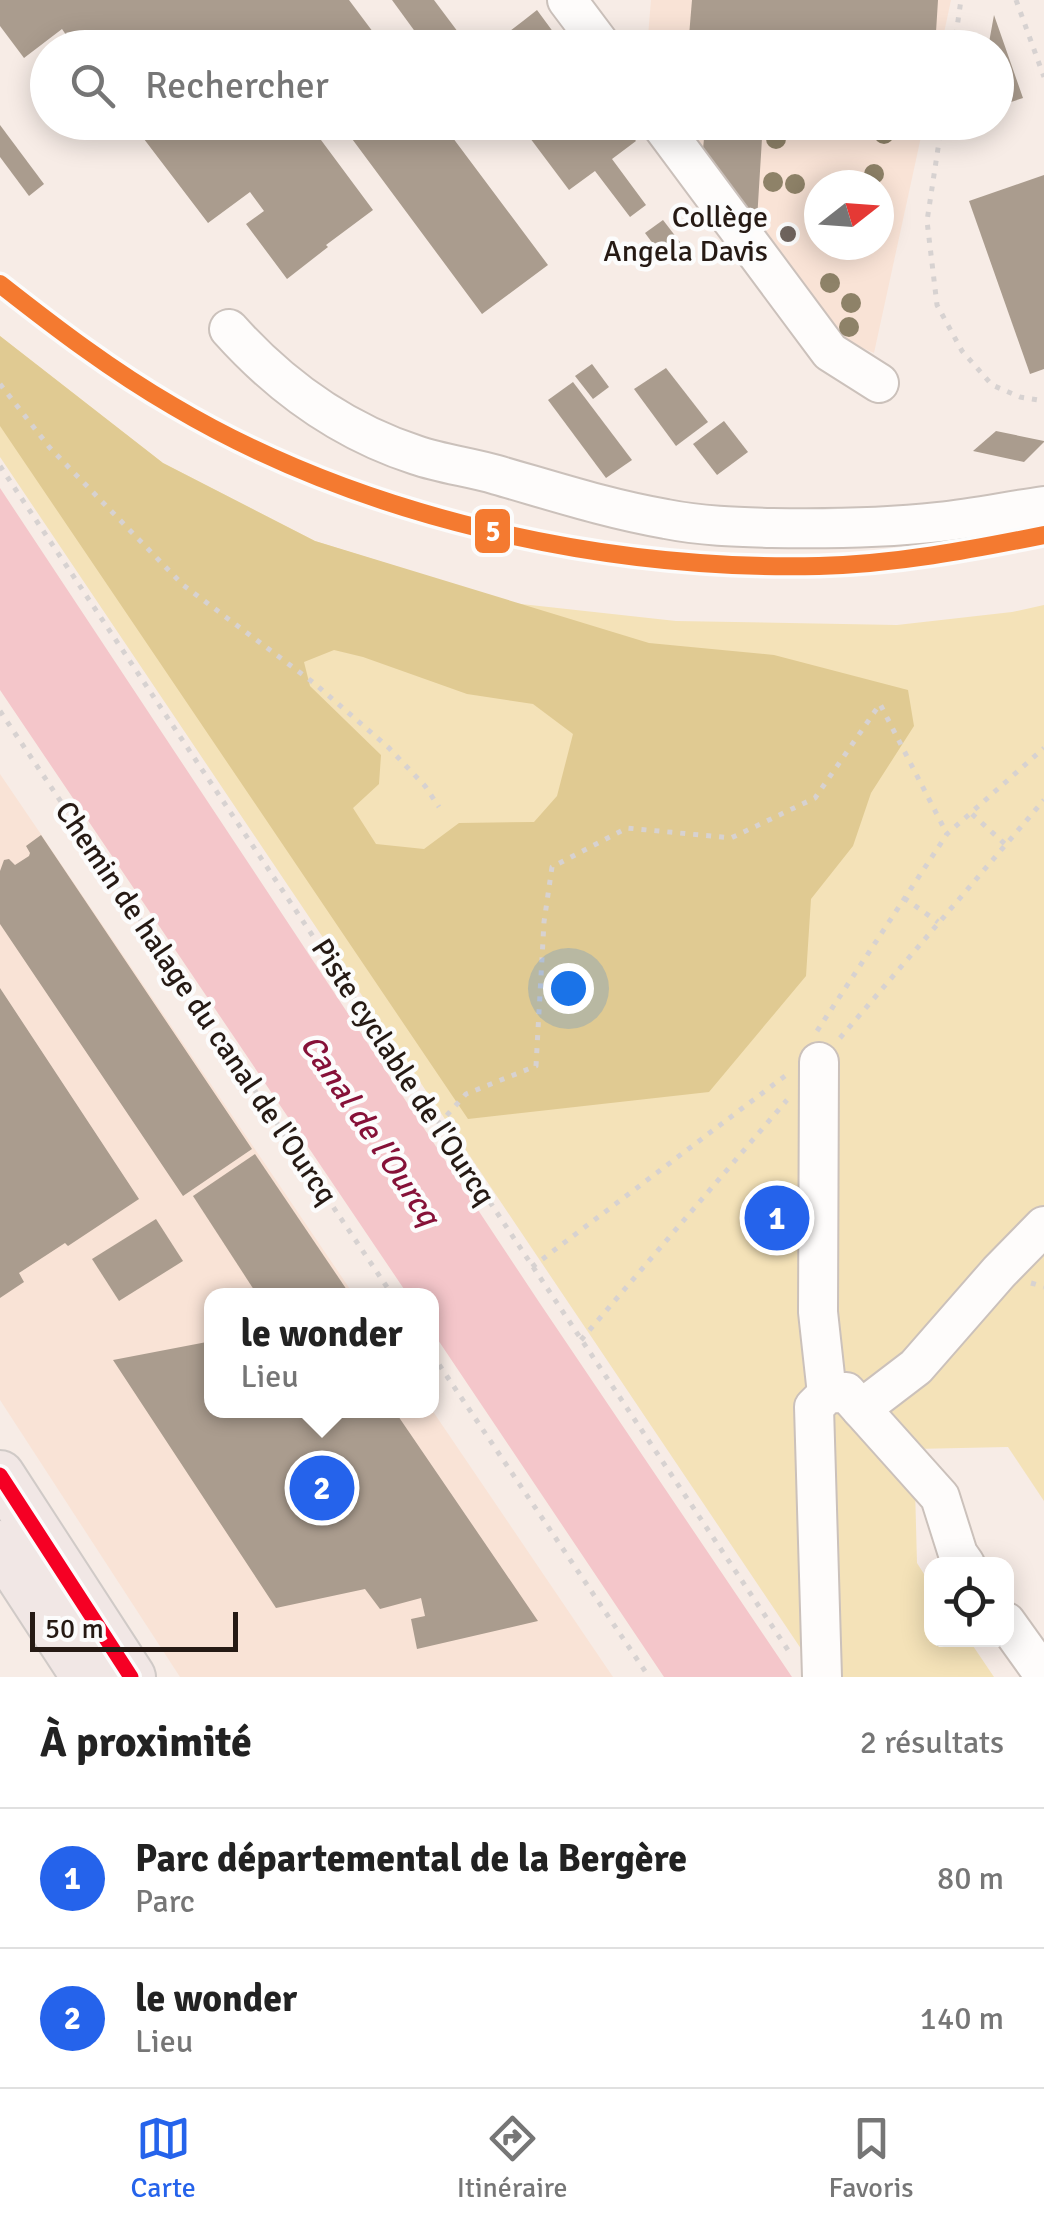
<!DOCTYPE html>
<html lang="fr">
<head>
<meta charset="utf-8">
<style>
  body { margin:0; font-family:Signika,sans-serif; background:#f2f2f2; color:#222 }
  .controls { position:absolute; right:30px; bottom:30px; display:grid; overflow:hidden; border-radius:20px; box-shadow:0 5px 25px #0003 }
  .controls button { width:90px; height:90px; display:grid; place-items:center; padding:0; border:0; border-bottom:2px solid #e0e0e0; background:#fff; color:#222; font:50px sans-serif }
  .compass { position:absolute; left:804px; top:170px; width:90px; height:90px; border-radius:50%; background:#fff; box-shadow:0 5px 25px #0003; rotate:73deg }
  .scale { position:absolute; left:30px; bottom:25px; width:208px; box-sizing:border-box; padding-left:10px; border:5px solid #261a14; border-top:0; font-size:28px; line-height:35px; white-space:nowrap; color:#261a14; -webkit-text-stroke:8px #fcfcfc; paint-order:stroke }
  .you { position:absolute; left:568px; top:988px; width:35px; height:35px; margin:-25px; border:8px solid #fff; border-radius:50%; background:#1a73e8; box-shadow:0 0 0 15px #1a73e833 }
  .badge { display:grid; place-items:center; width:65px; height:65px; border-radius:50%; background:#2563eb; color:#fff; font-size:32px; font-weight:700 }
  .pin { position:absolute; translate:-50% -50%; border:5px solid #fff; box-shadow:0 2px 10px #0006 }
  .popup { position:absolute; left:204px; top:1288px; width:235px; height:130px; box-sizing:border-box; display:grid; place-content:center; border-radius:20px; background:#fff; filter:drop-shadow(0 2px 8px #0005); font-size:32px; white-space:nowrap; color:#767676 }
  .popup b { font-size:38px; color:#222 }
  .popup::after { content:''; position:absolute; left:50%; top:100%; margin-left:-20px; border:20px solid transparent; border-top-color:#fff }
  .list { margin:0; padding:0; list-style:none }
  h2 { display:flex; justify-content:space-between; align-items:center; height:130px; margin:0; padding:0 40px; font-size:42px }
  h2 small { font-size:32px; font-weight:400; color:#767676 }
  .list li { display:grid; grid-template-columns:65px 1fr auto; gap:30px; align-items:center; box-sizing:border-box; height:140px; padding:0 40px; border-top:2px solid #e0e0e0 }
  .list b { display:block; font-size:38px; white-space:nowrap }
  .list p { margin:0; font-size:32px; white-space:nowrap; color:#767676 }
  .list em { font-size:32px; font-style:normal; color:#767676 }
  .icon { flex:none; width:55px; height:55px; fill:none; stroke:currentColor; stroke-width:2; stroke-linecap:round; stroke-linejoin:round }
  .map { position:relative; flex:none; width:1044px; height:1677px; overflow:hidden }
  .search { position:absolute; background:#fff; box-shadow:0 5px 25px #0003; left:30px; right:30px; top:30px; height:110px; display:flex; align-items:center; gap:25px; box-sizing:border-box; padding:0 35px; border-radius:55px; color:#767676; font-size:38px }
  .sheet { height:410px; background:#fff }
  nav { display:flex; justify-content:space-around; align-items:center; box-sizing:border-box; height:140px; border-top:2px solid #e0e0e0; background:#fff; font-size:28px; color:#767676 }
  nav a { display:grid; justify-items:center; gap:5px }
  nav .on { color:#2563eb }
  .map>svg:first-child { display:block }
  .built { fill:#f9e3d6; fill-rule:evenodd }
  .green { fill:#f4e2b8 }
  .forest { fill:#e0ca92; fill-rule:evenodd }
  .water { fill:#f4c6ca }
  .building { fill:#aa9c8e }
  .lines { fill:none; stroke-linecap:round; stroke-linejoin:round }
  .minor-casing { stroke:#cbc1bb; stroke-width:42 }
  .major-casing { stroke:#d0cac7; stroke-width:52 }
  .path { stroke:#d7d2d1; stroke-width:5; stroke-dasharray:5 8; stroke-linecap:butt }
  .minor { stroke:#fefcfb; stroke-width:38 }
  .major { stroke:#f1e7e5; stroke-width:48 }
  .bus-1-casing { stroke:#fcfcfc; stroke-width:22 }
  .bus-1 { stroke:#f50024; stroke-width:15 }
  .metro-1-casing { stroke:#fcfcfc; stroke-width:25 }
  .metro-1 { stroke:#f47a30; stroke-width:18 }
  .tree { fill:#8e8268 }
  .poi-dot { fill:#6f645e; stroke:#fcfcfc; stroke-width:4 }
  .labels { text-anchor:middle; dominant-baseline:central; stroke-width:9; stroke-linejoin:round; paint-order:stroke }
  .poi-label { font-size:30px; fill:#261a14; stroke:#fcfcfc; text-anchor:end }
  .street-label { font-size:30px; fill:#261a14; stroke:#fcfcfc }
  .water-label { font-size:32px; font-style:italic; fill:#861138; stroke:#fcfcfc }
  .line-badge { stroke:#fcfcfc; stroke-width:4 }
  .badge-label { font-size:28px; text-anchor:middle; font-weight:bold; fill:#fff }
</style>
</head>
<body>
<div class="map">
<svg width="1044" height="1677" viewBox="0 0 1044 1677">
  <rect width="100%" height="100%" fill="#f7ece6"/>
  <g class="built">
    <path d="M651,0H951L941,47L647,48Z"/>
    <path d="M674,123H924L874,353L833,335ZM819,185H879V245H819Z"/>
    <path d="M0,774L354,1295L212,1296V1410H432L613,1677H180L0,1400Z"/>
  </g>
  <path class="green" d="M0,336L163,463L315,541L512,603L676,621L897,625L1012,612L1044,605V1501L1008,1447L914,1449L917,1563L931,1585L932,1640H969L994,1677H820L0,457Z"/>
  <path class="forest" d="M0,336L163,463L315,541L649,643L774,655L908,690L914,726L871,793L853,846L811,899L806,976L709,1092L468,1119L0,426ZM334,650L363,657L467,694L533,704L573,734L557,796L534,822L459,823L424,849L376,844L353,808L379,784L381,755L310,686L304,662Z"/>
  <path class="water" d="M0,488L539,1302L792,1677H664L432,1331V1296L408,1295L0,690Z"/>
  <g class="building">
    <path d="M0,0H349L385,48H75L62,29L24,58L0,26Z"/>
    <path d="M392,0H434L461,36L446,48H427Z"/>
    <path d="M692,0H938L935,48H688Z"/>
    <path d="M537,10L565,48H488L523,21Z"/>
    <path d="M994,15L1023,98L996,107V48H988Z"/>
    <path d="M131,122H441L548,265L482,314L341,124L321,140L373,210L326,245L328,247L287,279L246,224L264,211L250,192L208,223Z"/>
    <path d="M518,122H621L636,141L612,159L646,205L630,217L595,171L569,190Z"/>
    <path d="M674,122H763L757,220L749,224L702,160L705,128L677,127Z"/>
    <path d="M0,125L44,184L29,196L0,157Z"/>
    <path d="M1044,175V369L1030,374L969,201Z"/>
    <path d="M663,220L683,246L665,260L645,233Z"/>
    <path d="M592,364L609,387L593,399L575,376Z"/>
    <path d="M666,368L708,422L676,446L634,389Z"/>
    <path d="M573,382L632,460L606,478L548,400Z"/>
    <path d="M724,421L748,452L717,475L693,444Z"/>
    <path d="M996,431L1044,441V442L1024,462L973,451Z"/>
    <path d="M41,835L252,1149L183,1196L0,924V871L4,860L9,859L15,865L29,856L30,853L26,846Z"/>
    <path d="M0,988L139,1199L68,1246L65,1243L19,1273L24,1282L0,1298Z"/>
    <path d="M255,1154L351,1296H258L193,1196Z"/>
    <path d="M156,1219L183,1261L119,1301L92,1259Z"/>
    <path d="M212,1341V1410H394L538,1621L417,1649L411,1619L425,1616L421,1598L380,1609L365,1589L276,1608L113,1360Z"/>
  </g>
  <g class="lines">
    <g class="minor-casing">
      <g id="minor">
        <path d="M567,0L603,48"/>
        <path d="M659,122L830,352L879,383"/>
        <path d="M229,329C280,386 342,431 416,455C442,464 470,467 497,475C553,491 608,509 666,519C701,526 736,527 772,528C827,529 883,528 939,522C974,518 1009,511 1044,506"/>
        <path d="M819,1062L818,1312L827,1394"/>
        <path d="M861,1409L916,1367L999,1272L1044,1226"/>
        <path d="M1006,1622L1044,1675"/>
        <path d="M822,1677L814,1407L827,1394L846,1392L940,1497L958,1554L965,1564"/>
      </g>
    </g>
    <g class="major-casing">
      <g id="major">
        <path d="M0,1475L131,1677"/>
        <path d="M0,1545L86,1677"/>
      </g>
    </g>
    <g class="path">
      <path d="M1016,0L1044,77"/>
      <path d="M954,48L961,0"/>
      <path d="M942,122L927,221L937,305L962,351L992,385L1020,397L1044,401"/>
      <path d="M0,384L50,448L183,585L314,683L389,748L425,786L439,807"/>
      <path d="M0,466L788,1650"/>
      <path d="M0,711L393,1296"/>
      <path d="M972,814L1006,845"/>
      <path d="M904,898L938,922"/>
      <path d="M817,1031L947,834L1044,748"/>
      <path d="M840,1038L1044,800"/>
      <path d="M438,1125L466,1094L536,1066L544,922L552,867L627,828L731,838L815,798L880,704L947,834"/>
      <path d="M532,1267L789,1073"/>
      <path d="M1031,1283L1044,1287"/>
      <path d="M581,1340L787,1100"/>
      <path d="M432,1354L649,1677"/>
    </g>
    <use href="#minor" class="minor"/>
    <use href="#major" class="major"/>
    <g class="bus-1-casing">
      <path id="bus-1" d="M0,1475L131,1677"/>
    </g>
    <use href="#bus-1" class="bus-1"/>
    <g class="metro-1-casing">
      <path id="metro-1" d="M0,284C56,328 111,370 173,406C360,517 603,571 819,566C895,564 970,550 1044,535"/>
    </g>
    <use href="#metro-1" class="metro-1"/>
  </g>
  <g class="tree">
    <circle cx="884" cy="134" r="10"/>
    <circle cx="776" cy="139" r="10"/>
    <circle cx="874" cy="174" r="10"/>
    <circle cx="773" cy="182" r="10"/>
    <circle cx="795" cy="184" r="10"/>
    <circle cx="830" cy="283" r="10"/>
    <circle cx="851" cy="303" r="10"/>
    <circle cx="849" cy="327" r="10"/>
  </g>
  <circle class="poi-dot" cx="788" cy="234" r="10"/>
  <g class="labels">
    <g class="poi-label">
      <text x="768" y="217">Collège<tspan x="768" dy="34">Angela Davis</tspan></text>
    </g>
    <g class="street-label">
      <text transform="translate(196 1003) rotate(56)">Chemin de halage du canal de l'Ourcq</text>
      <text transform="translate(403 1072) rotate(57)">Piste cyclable de l'Ourcq</text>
    </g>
    <g class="water-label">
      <text transform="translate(370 1130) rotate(56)">Canal de l'Ourcq</text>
    </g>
  </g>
  <rect class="line-badge" x="473" y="507" width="39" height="48" rx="10" fill="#f47a30"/>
  <g class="badge-label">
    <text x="493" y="541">5</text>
  </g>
</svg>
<div class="controls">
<button><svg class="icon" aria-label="locate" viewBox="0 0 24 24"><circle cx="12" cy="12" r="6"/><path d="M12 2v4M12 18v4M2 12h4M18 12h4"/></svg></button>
</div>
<svg class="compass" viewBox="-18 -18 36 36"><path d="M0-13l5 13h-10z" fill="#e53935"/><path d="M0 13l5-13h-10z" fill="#767676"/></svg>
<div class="scale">50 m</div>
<div class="you"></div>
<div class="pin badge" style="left:777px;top:1218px">1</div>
<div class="pin badge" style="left:322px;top:1488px">2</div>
<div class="popup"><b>le wonder</b>Lieu</div>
<div class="search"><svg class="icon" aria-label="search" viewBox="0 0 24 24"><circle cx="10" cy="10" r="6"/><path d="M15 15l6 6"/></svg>Rechercher</div>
</div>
<section class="sheet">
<h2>À proximité<small>2 résultats</small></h2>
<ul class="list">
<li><span class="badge">1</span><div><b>Parc départemental de la Bergère</b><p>Parc</p></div><em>80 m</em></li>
<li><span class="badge">2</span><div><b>le wonder</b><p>Lieu</p></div><em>140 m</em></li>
</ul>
</section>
<nav>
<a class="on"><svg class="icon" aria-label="map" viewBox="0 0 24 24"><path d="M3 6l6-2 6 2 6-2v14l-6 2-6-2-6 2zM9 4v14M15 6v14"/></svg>Carte</a>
<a><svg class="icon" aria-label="directions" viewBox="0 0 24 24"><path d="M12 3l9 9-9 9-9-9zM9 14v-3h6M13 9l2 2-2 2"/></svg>Itinéraire</a>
<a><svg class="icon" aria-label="saved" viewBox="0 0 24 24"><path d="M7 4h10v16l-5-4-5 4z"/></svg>Favoris</a>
</nav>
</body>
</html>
